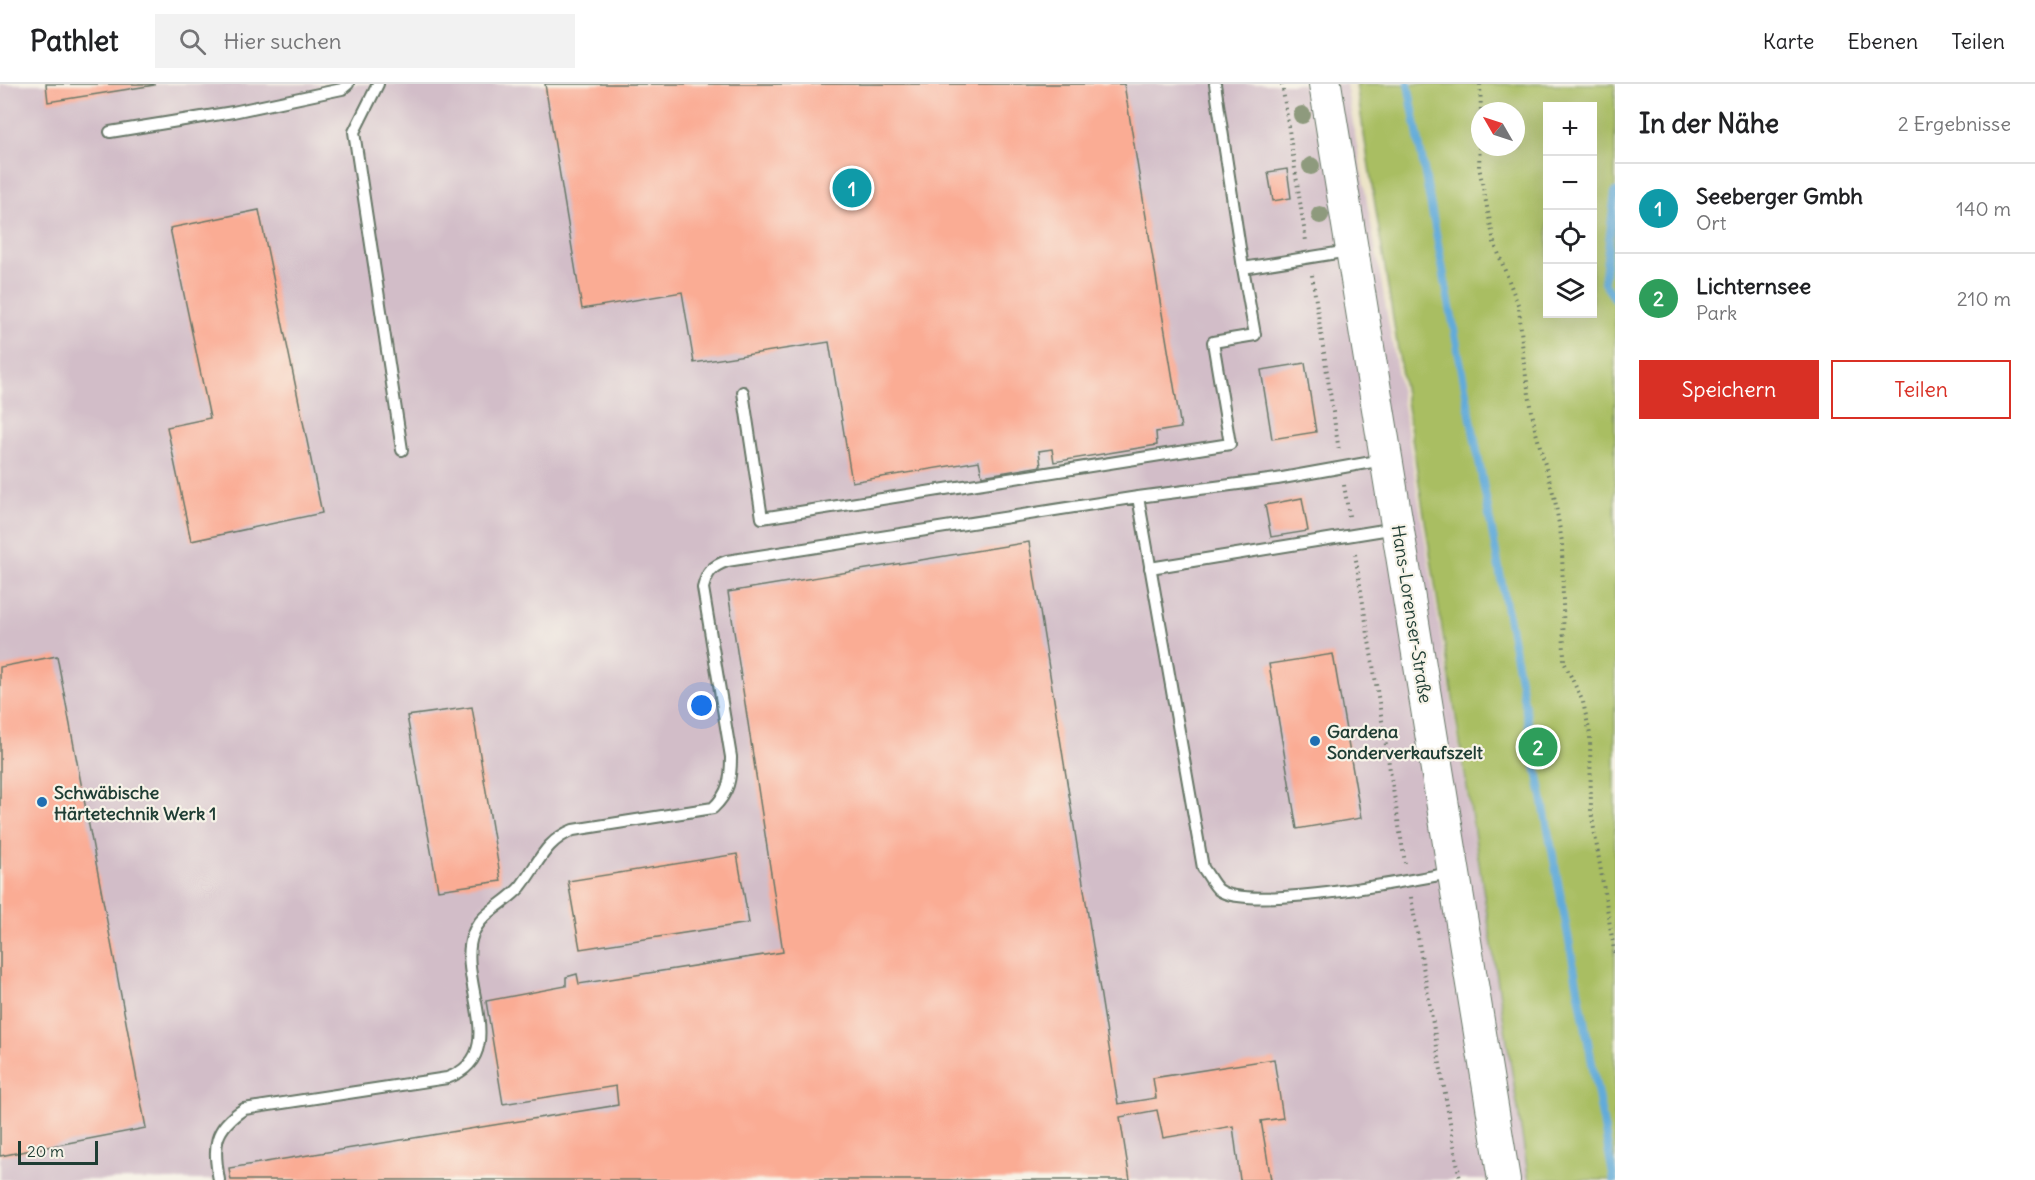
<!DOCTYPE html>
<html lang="de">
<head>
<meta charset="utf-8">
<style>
  body { margin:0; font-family:Delius,sans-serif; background:#f2f2f2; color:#202124 }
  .controls { position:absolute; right:18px; top:18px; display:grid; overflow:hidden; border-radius:0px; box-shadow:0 6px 24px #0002 }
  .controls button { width:54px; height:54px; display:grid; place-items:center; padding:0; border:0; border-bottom:2px solid #e0e0e0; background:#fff; color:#202124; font:30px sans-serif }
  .compass { position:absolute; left:1471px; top:18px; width:54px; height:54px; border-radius:50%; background:#fff; box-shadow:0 6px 24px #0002; rotate:309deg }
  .scale { position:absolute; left:18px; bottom:15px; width:80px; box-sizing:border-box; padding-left:6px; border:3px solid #1f3d34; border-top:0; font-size:16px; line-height:21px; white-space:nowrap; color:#1f3d34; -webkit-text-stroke:4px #f7f3e8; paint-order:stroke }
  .you { position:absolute; left:702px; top:622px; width:21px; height:21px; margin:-15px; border:4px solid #fff; border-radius:50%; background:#1a73e8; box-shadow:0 0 0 9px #1a73e833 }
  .badge { display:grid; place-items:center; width:39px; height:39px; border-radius:50%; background:#d93025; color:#fff; font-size:20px; font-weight:700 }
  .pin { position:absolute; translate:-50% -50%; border:3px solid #fff; box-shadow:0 2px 6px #0006 }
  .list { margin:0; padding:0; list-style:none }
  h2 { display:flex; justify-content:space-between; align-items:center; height:78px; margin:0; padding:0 24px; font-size:26px }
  h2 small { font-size:20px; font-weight:400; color:#757577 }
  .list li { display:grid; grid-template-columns:39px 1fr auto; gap:18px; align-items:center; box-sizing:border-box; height:90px; padding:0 24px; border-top:2px solid #e0e0e0 }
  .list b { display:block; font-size:22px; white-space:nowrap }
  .list p { margin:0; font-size:20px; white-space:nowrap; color:#757577 }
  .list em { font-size:20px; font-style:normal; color:#757577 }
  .actions { display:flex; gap:12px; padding:18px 24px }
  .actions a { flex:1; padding:14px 0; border:2px solid #d93025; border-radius:0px; text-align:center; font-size:21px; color:#d93025 }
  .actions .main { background:#d93025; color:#fff }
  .icon { flex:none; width:33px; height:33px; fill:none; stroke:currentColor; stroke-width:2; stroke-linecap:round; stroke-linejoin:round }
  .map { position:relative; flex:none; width:1615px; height:1096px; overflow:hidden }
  header { display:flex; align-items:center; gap:36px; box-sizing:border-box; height:84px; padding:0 30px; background:#fff; border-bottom:2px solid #e0e0e0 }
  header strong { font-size:28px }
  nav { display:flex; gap:33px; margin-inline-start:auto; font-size:21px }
  .search { width:420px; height:54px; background:#f2f2f2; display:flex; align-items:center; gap:15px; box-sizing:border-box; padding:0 21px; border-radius:0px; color:#757577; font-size:22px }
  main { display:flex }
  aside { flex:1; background:#fff }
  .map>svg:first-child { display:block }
  .industrial { fill:#d2bdc8 }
  .green { fill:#a9be62; stroke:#647e4b; stroke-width:1.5; fill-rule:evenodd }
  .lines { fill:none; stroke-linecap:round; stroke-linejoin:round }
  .stream { stroke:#62abd9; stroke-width:8 }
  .building { fill:#faac94 }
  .lane-casing { stroke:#677767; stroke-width:14 }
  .secondary-casing { stroke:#677767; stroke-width:34 }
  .path { stroke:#677767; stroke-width:4; stroke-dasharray:1.5 4.5; stroke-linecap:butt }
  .lane { stroke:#fff; stroke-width:10 }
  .secondary { stroke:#fff; stroke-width:32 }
  .tree { fill:#8e9a7d }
  .poi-dot { fill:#1f6fb2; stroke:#f7f3e8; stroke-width:2 }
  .labels { text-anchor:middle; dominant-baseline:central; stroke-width:4.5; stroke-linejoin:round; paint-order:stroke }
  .street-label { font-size:18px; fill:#1f3d34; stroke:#f7f3e8 }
  .poi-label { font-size:18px; font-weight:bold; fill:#1f3d34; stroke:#f7f3e8; text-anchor:start }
</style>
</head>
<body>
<header>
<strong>Pathlet</strong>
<div class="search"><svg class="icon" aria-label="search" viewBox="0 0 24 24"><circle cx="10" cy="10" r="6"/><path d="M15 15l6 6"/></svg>Hier suchen</div>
<nav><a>Karte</a><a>Ebenen</a><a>Teilen</a></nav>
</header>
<main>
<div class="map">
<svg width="1615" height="1096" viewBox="0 0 1615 1096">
  <rect width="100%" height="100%" fill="#f7f3e8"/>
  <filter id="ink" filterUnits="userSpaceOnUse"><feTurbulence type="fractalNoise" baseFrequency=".0167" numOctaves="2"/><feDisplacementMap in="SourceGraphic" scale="12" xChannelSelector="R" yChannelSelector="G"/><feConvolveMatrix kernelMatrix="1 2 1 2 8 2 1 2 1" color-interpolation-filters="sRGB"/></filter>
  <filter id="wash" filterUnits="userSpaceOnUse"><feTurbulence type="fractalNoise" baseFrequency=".008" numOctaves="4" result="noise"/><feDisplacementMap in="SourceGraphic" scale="24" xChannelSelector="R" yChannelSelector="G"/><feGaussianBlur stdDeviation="1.35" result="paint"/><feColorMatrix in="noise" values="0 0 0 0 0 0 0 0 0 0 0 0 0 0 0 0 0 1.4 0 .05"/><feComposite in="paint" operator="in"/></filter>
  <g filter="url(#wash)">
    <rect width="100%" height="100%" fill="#ece4c7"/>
    <path class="industrial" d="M0,0H1346L1399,297L1530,1096H0Z"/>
    <path class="green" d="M1356,0H1615V1096H1529ZM1548,22H1592V230H1548ZM1480,27H1516V63H1480Z"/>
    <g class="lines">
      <g class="stream">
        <path d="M1408,0L1614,1096"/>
        <path d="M1615,108L1604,199L1615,215"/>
      </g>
    </g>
    <g id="blocks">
      <g class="building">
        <path d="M46,0H154V1L48,18Z"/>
        <path d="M545,0H1124L1181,344L1156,348L1157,361L1054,378L1052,365L1039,367L1041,382L982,392L979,377L852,398L829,258L694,279L682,208L582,225Z"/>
        <path d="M1287,85L1291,114L1273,117L1268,88Z"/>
        <path d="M259,126L322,429L191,457L167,343L210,334L170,144Z"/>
        <path d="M1305,279L1316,348L1272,355L1261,286Z"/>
        <path d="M1302,414L1308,447L1271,453L1265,421Z"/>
        <path d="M1029,458L1118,1020L1156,1014L1153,994L1274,975L1283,1034L1261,1037L1271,1096H1240L1233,1042L1163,1054L1157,1026L1120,1033L1130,1096H231L229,1084L618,1021L616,1002L503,1020L486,917L566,902V893L577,890L579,900L783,868L728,508Z"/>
        <path d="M1333,570L1361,734L1297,745L1269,580Z"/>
        <path d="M57,572L146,1044L0,1072V583Z"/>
        <path d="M472,623L501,797L438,806L407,632Z"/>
        <path d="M737,770L749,839L580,865L568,797Z"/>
      </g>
    </g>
  </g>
  <g filter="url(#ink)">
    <use href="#blocks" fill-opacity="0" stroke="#677767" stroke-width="1.5"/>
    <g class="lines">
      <g class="lane-casing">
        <g id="lane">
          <path d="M378,0L354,48L402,366"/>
          <path d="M1215,0L1243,184L1349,167"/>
          <path d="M110,48L233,28L342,5L348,0"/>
          <path d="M743,308L762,434L1230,360L1213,258L1255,251L1243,184"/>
          <path d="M1138,413L1277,395L1383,376"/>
          <path d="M1150,484L1396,444"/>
          <path d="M219,1096C213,1062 213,1045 244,1025L447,994C513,971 455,895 473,850C481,828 507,819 521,802C539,779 545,757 573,746L713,724C729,709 731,695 731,673L703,504C707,488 712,482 727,477L1138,413L1203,784C1208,790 1213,801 1219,806C1249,828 1410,796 1451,789"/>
        </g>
      </g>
      <g class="secondary-casing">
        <path id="secondary" d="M1325,0L1504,1096"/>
      </g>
      <g class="path">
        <path d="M1282,0L1306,157"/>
        <path d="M1480,0L1481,27"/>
        <path d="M1480,57L1479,83L1494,158L1519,223L1524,281L1535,345L1555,416L1562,458L1564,578L1583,618L1590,650L1591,727L1615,872"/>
        <path d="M1312,191L1339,367"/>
        <path d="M1344,401L1349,432"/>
        <path d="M1355,470L1405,779"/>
        <path d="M1411,813L1460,1096"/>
      </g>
      <use href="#lane" class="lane"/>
      <use href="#secondary" class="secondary"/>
    </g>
    <g class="tree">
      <circle cx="1302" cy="31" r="9"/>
      <circle cx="1311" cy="82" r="9"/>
      <circle cx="1320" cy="131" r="9"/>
    </g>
  </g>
  <g class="poi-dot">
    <circle cx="1315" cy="657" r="6"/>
    <circle cx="42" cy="718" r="6"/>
  </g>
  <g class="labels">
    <g class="street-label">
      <text transform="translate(1412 530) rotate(81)">Hans-Lorenser-Straße</text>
    </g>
    <g class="poi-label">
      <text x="1327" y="647">Gardena<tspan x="1327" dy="21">Sonderverkaufszelt</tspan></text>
      <text x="54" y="708">Schwäbische<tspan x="54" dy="21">Härtetechnik Werk 1</tspan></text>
    </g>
  </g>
</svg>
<div class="controls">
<button>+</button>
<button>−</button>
<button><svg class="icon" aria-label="locate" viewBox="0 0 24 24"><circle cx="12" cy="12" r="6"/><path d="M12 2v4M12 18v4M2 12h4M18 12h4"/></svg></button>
<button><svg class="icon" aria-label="layers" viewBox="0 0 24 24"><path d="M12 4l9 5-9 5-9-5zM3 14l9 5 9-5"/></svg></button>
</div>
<svg class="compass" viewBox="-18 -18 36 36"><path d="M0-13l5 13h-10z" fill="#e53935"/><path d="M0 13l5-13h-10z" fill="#757577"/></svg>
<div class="scale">20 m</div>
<div class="you"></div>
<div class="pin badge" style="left:852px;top:104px;background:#0f9aa8">1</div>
<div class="pin badge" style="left:1538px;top:663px;background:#2e9e5b">2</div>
</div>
<aside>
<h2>In der Nähe<small>2 Ergebnisse</small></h2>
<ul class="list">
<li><span class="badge" style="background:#0f9aa8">1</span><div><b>Seeberger Gmbh</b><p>Ort</p></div><em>140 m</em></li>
<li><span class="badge" style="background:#2e9e5b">2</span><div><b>Lichternsee</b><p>Park</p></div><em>210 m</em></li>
</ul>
<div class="actions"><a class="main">Speichern</a><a>Teilen</a></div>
</aside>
</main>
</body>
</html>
